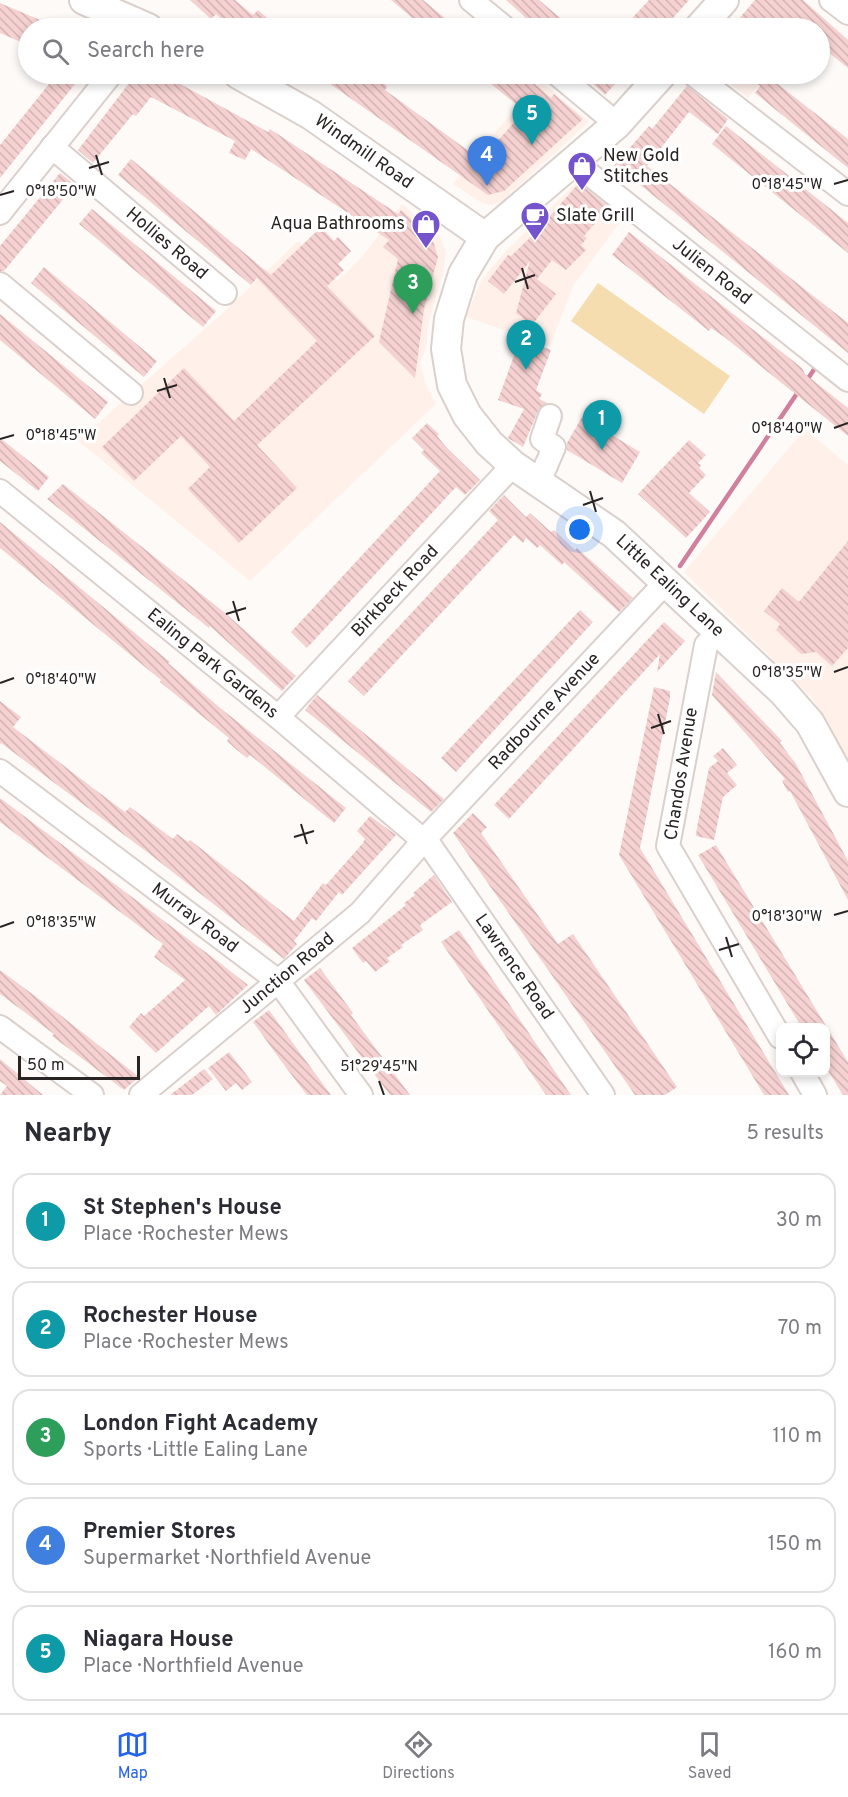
<!DOCTYPE html>
<html lang="en">
<head>
<meta charset="utf-8">
<style>
  body { margin:0; font-family:Overpass,sans-serif; background:#f2f2f3; color:#2b2b33 }
  .controls { position:absolute; right:18px; bottom:18px; display:grid; overflow:hidden; border-radius:12px; box-shadow:0 3px 9px #0003 }
  .controls button { width:54px; height:54px; display:grid; place-items:center; padding:0; border:0; border-bottom:2px solid #e1e1e2; background:#fff; color:#2b2b33; font:30px sans-serif }
  .scale { position:absolute; left:18px; bottom:15px; width:122px; box-sizing:border-box; padding-left:6px; border:3px solid #282423; border-top:0; font-size:16px; line-height:21px; white-space:nowrap; color:#282423; -webkit-text-stroke:4px #fff; paint-order:stroke }
  .you { position:absolute; left:580px; top:530px; width:21px; height:21px; margin:-15px; border:4px solid #fff; border-radius:50%; background:#1a73e8; box-shadow:0 0 0 9px #1a73e833 }
  .badge { display:grid; place-items:center; width:39px; height:39px; border-radius:50%; background:#2563eb; color:#fff; font-size:20px; font-weight:700 }
  .pin { position:absolute; translate:-50% -50px; filter:drop-shadow(0 2px 3px #0008) }
  .pin::after { content:''; position:absolute; top:32px; width:21px; height:18px; background:inherit; clip-path:polygon(0 0,100% 0,50% 100%) }
  .list { margin:0; padding:0; list-style:none }
  h2 { display:flex; justify-content:space-between; align-items:center; height:78px; margin:0; padding:0 24px; font-size:26px }
  h2 small { font-size:20px; font-weight:400; color:#7c7c81 }
  .list li { display:grid; grid-template-columns:39px 1fr auto; gap:18px; align-items:center; box-sizing:border-box; height:96px; margin:0 12px 12px; padding:0 12px; border:2px solid #e1e1e2; border-radius:18px }
  .list b { display:block; font-size:22px; white-space:nowrap }
  .list p { margin:0; font-size:20px; white-space:nowrap; color:#7c7c81 }
  .list em { font-size:20px; font-style:normal; color:#7c7c81 }
  .icon { flex:none; width:33px; height:33px; fill:none; stroke:currentColor; stroke-width:2; stroke-linecap:round; stroke-linejoin:round }
  .map { position:relative; flex:none; width:848px; height:1095px; overflow:hidden }
  .search { position:absolute; background:#fff; box-shadow:0 3px 9px #0003; left:18px; right:18px; top:18px; height:66px; display:flex; align-items:center; gap:15px; box-sizing:border-box; padding:0 21px; border-radius:33px; color:#7c7c81; font-size:22px }
  .sheet { height:618px; background:#fff }
  nav { display:flex; justify-content:space-around; align-items:center; box-sizing:border-box; height:84px; border-top:2px solid #e1e1e2; background:#fff; font-size:16px; color:#7c7c81 }
  nav a { display:grid; justify-items:center; gap:3px }
  nav .on { color:#2563eb }
  .map>svg:first-child { display:block }
  .built { fill:#fff0ea }
  .grass { fill:#f5ddaf }
  .lines { fill:none; stroke-linecap:round; stroke-linejoin:round }
  .stream { stroke:#d0809d; stroke-width:4.5 }
  .building { fill:url(#building-back-hatch) }
  .minor-casing { stroke:#dad0cc; stroke-width:26 }
  .major-casing { stroke:#dad0cc; stroke-width:32 }
  .minor { stroke:#fff; stroke-width:22 }
  .major { stroke:#fff; stroke-width:28 }
  .ticks { fill:none; stroke:#282423; stroke-width:2 }
  .labels { text-anchor:middle; dominant-baseline:central; stroke-width:6; stroke-linejoin:round; paint-order:stroke }
  .street-label { font-size:18px; fill:#282423; stroke:#fff }
  .poi-label { font-size:18px; fill:#282423; stroke:#fff; text-anchor:start }
  .ticks-label { font-size:15px; text-anchor:middle; fill:#282423; stroke:#fff; stroke-width:6; stroke-linejoin:round; paint-order:stroke }
</style>
</head>
<body>
<div class="map">
<svg width="848" height="1095" viewBox="0 0 848 1095">
  <defs>
    <pattern id="building-back-hatch" width="6" height="6" patternUnits="userSpaceOnUse" patternTransform="scale(1.5)"><rect width="6" height="6" fill="#f6d1d1"/><path d="M-1 5l2 2M0 0l6 6M5-1l2 2" fill="none" stroke="#d3b3b3"/></pattern>
  </defs>
  <rect width="100%" height="100%" fill="#fefaf8"/>
  <g class="built">
    <path d="M719,74H768L748,98Z"/>
    <path d="M541,81L589,122L502,201L492,205L482,203L453,184L492,136Z"/>
    <path d="M577,182L623,218L573,286L550,346L466,317L482,279L506,251Z"/>
    <path d="M402,204L440,236L446,252L443,274L429,321L426,347L420,363L426,385L436,404L250,581L78,441L225,311L298,241L337,281L362,257Z"/>
    <path d="M805,429L848,465V759L813,699L684,572Z"/>
  </g>
  <path class="grass" d="M598,283L730,376L704,414L571,321Z"/>
  <g class="lines">
    <g class="stream">
      <path d="M807,380L817,365"/>
      <path d="M680,566L798,392"/>
    </g>
  </g>
  <g class="building">
    <path d="M190,0H235L253,15L258,10L279,28H232L216,14L211,19Z"/>
    <path d="M391,0H423L457,28H424Z"/>
    <path d="M506,0H539L572,28H537Z"/>
    <path d="M649,0H689L664,28H623Z"/>
    <path d="M755,0H803L848,40V68L819,45V28H731Z"/>
    <path d="M0,3L59,28H28V45L0,33Z"/>
    <path d="M57,74H83L0,178V145Z"/>
    <path d="M136,74H162L268,132L270,129L398,214L401,210L432,238L438,257L424,309L415,378L379,342L398,259L383,247L389,240L251,149L245,160L229,153L235,141L151,97L136,116L133,114L93,163L78,150Z"/>
    <path d="M316,74H361L370,79L372,76L387,86L385,90L481,160L524,111L479,74H523L551,98L554,94L583,119L504,191L488,195Z"/>
    <path d="M593,74H624L605,95L589,80Z"/>
    <path d="M746,74H765L848,139V168L755,93L760,86Z"/>
    <path d="M687,86L728,119L718,134L689,112L647,166L848,323V353L633,179L629,184L611,169L649,126L652,129Z"/>
    <path d="M726,126L848,223V253L712,144Z"/>
    <path d="M131,159L271,275L321,227L334,241L338,237L351,251L338,264L344,270L327,286L375,336L257,445L297,488L239,543L188,489L210,467L181,436L134,481L102,447L184,368L234,421L317,341L257,278L251,285L118,175Z"/>
    <path d="M60,173L75,185L4,271H0V246Z"/>
    <path d="M579,183L609,207L584,236L587,238L581,245L586,250L566,270L552,260L537,279L556,294L532,325L516,313L530,261L504,294L488,281L508,255L511,256L536,232Z"/>
    <path d="M92,209L216,311L203,327L79,224Z"/>
    <path d="M629,232L802,368L805,374L848,408V436L723,336L711,328L709,331L612,255Z"/>
    <path d="M44,267L157,361L144,377L31,283Z"/>
    <path d="M0,314L108,402L95,419L0,340Z"/>
    <path d="M520,339L551,350L536,390L542,394L539,399L547,403L538,411L523,447L508,438L524,409L498,400Z"/>
    <path d="M582,417L640,452L622,483L567,450V443Z"/>
    <path d="M427,423L439,434L437,436L447,448L480,480L465,495L456,487L307,648L291,632L440,471L421,453L424,450L412,438Z"/>
    <path d="M0,438L49,477L38,491L0,461Z"/>
    <path d="M689,440L706,455L698,463L701,465L699,468L706,475L689,493L710,512L686,538L638,494Z"/>
    <path d="M63,484L225,613L296,676L282,691L210,626L209,628L47,499Z"/>
    <path d="M504,495L526,517L530,513L551,532L554,530L575,550L577,548L633,598L619,612L564,562L562,565L540,545L537,548L526,538L523,543L514,535L364,696L348,681L498,520L489,511Z"/>
    <path d="M0,522L170,662L168,663L219,707L346,808L334,823L250,755L247,758L237,750L227,741L229,738L160,682L161,680L0,548Z"/>
    <path d="M848,541V648L832,666L816,652L801,654L776,630L780,624L764,611L782,588L799,602Z"/>
    <path d="M580,610L593,622L456,772L441,758Z"/>
    <path d="M664,622L685,641L657,672L660,654L509,819L494,805Z"/>
    <path d="M716,672L782,741L780,743L796,764L848,861V900L790,791L788,792L782,781L785,779L712,695Z"/>
    <path d="M654,687L670,691V698L640,848L789,1095H764L619,855Z"/>
    <path d="M317,695L380,746L444,799L431,812L305,710Z"/>
    <path d="M0,701L21,717L13,727L93,788L125,812L130,807L173,839L177,834L188,842L190,840L294,921L323,883L326,885L363,843L365,839L357,831L370,816L396,835L342,895L339,892L316,921L312,918L294,941L297,944L284,959L147,852L1,743L0,745Z"/>
    <path d="M723,748L737,765L727,773L737,785L723,797L714,840L696,836L697,827L709,768L718,761L713,756Z"/>
    <path d="M0,798L220,963L248,985L216,1015L209,1006L156,1053L129,1027L141,1013L144,1016L185,980L154,957L163,944L0,822Z"/>
    <path d="M473,813L487,827L481,833L558,944L573,934L677,1087L665,1095H635L453,833Z"/>
    <path d="M716,845L848,1062V1095H843L825,1066V1028H802L698,855Z"/>
    <path d="M434,875L452,902L420,925L423,930L401,945L403,947L387,958L390,961L375,972L366,961L363,963L352,948L406,905L404,903L415,895L413,893Z"/>
    <path d="M459,930L560,1079L571,1095H546L441,942Z"/>
    <path d="M320,968L353,1013L351,1015L410,1095H390L304,980Z"/>
    <path d="M0,970L59,1014L139,1077L124,1090L52,1036L54,1034L0,994Z"/>
    <path d="M269,1010L287,1035L331,1095H307L287,1069L253,1022Z"/>
    <path d="M229,1052L252,1082L242,1090L236,1083L226,1091L208,1068Z"/>
    <path d="M0,1059L43,1095H0L7,1086L0,1081Z"/>
    <path d="M204,1069L213,1079L192,1095H170Z"/>
  </g>
  <g class="lines">
    <g class="minor-casing">
      <g id="minor">
        <path d="M471,0L505,28"/>
        <path d="M831,0L848,13"/>
        <path d="M557,74L617,124"/>
        <path d="M693,74L848,194"/>
        <path id="s1" d="M52,147L225,293"/>
        <path id="s2" d="M574,162L848,380"/>
        <path d="M0,213L111,74"/>
        <path d="M0,284L131,393"/>
        <path d="M539,482L554,447L542,439L550,416"/>
        <path id="s3" d="M0,491L278,717L431,847L603,1095"/>
        <path d="M719,632L706,645L668,846L780,1037"/>
        <path id="s4" d="M278,717L513,465"/>
        <path id="s5" d="M0,771L278,981L361,1095"/>
        <path d="M0,1027L92,1095"/>
        <path d="M802,1072L815,1095"/>
        <path id="s6" d="M141,1095L360,913L424,840L666,582"/>
      </g>
    </g>
    <g class="major-casing">
      <g id="major">
        <path d="M84,0L148,28"/>
        <path d="M699,28L724,0"/>
        <path id="s7" d="M238,74L311,115L485,237"/>
        <path id="s8" d="M662,74L617,124L485,237L463,274L449,319L446,349L452,385L467,415L489,443L513,465L614,534L783,692L810,723L848,792"/>
      </g>
    </g>
    <use href="#minor" class="minor"/>
    <use href="#major" class="major"/>
  </g>
  <path class="ticks" d="M96,155L102,175M89,168L109,162M834,184L848,180M0,195L14,191M522,268L528,289M515,282L535,275M164,378L170,398M157,391L177,385M834,428L848,423M0,439L14,435M590,491L596,512M583,505L603,498M233,601L239,621M226,614L246,608M834,672L848,667M0,683L14,678M658,714L664,734M651,728L671,721M301,824L307,844M294,837L314,831M834,915L848,911M0,927L14,922M726,937L732,957M719,950L739,944M379,1081L384,1095"/>
  <defs>
    <g id="shop-pin" transform="scale(1.5)"><path d="M0 17L-7.5 6A9.5 9.5 0 1 1 7.5 6Z" fill="#7453cc" stroke="#fff"/><path d="M-5-2.5h2.3a2.7 3.5 0 0 1 5.4 0H5L5.5 6h-11ZM-1.5-2.5h3a1.5 2.3 0 0 0-3 0Z" fill="#fff"/></g>
    <g id="cafe-pin" transform="scale(1.5)"><path d="M0 17L-7.5 6A9.5 9.5 0 1 1 7.5 6Z" fill="#7453cc" stroke="#fff"/><path d="M-5.5-4.5H6V0H3Q3 3.5 0 3.5H-2.5Q-5.5 3.5-5.5 0ZM3-3.2v2h1.7v-2ZM-6 4.5H4V6H-6Z" fill="#fff"/></g>
  </defs>
  <g fill-rule="evenodd">
    <use href="#shop-pin" x="582" y="166"/>
    <use href="#cafe-pin" x="535" y="216"/>
    <use href="#shop-pin" x="426" y="224"/>
  </g>
  <g class="labels">
    <g class="street-label">
      <text stroke="none"><textPath href="#s7" startOffset="148">Windmill Road</textPath></text>
      <text stroke="none"><textPath href="#s1" startOffset="150">Hollies Road</textPath></text>
      <text stroke="none"><textPath href="#s2" startOffset="176">Julien Road</textPath></text>
      <text stroke="none"><textPath href="#s8" startOffset="698">Little Ealing Lane</textPath></text>
      <text stroke="none"><textPath href="#s4" startOffset="172">Birkbeck Road</textPath></text>
      <text stroke="none"><textPath href="#s3" startOffset="274">Ealing Park Gardens</textPath></text>
      <text stroke="none"><textPath href="#s6" startOffset="558">Radbourne Avenue</textPath></text>
      <text transform="translate(682 774) rotate(-81)">Chandos Avenue</text>
      <text stroke="none"><textPath href="#s5" startOffset="244">Murray Road</textPath></text>
      <text stroke="none"><textPath href="#s3" startOffset="705">Lawrence Road</textPath></text>
      <text stroke="none"><textPath href="#s6" startOffset="190">Junction Road</textPath></text>
    </g>
    <g class="poi-label">
      <text x="603" y="156">New Gold<tspan x="603" dy="21">Stitches</tspan></text>
      <text x="556" y="216">Slate Grill</text>
      <text x="405" y="224" text-anchor="end">Aqua Bathrooms</text>
    </g>
  </g>
  <g class="ticks-label">
    <text x="787" y="189">0°18'45"W</text>
    <text x="61" y="196">0°18'50"W</text>
    <text x="787" y="433">0°18'40"W</text>
    <text x="61" y="440">0°18'45"W</text>
    <text x="787" y="677">0°18'35"W</text>
    <text x="61" y="684">0°18'40"W</text>
    <text x="787" y="921">0°18'30"W</text>
    <text x="61" y="927">0°18'35"W</text>
    <text x="379" y="1071">51°29'45"N</text>
  </g>
</svg>
<div class="controls">
<button><svg class="icon" aria-label="locate" viewBox="0 0 24 24"><circle cx="12" cy="12" r="6"/><path d="M12 2v4M12 18v4M2 12h4M18 12h4"/></svg></button>
</div>
<div class="scale">50 m</div>
<div class="you"></div>
<div class="pin badge" style="left:602px;top:450px;background:#0f9aa8">1</div>
<div class="pin badge" style="left:526px;top:370px;background:#0f9aa8">2</div>
<div class="pin badge" style="left:413px;top:314px;background:#2e9e5b">3</div>
<div class="pin badge" style="left:487px;top:186px;background:#3f7fe0">4</div>
<div class="pin badge" style="left:532px;top:145px;background:#0f9aa8">5</div>
<div class="search"><svg class="icon" aria-label="search" viewBox="0 0 24 24"><circle cx="10" cy="10" r="6"/><path d="M15 15l6 6"/></svg>Search here</div>
</div>
<section class="sheet">
<h2>Nearby<small>5 results</small></h2>
<ul class="list">
<li><span class="badge" style="background:#0f9aa8">1</span><div><b>St Stephen's House</b><p>Place · Rochester Mews</p></div><em>30 m</em></li>
<li><span class="badge" style="background:#0f9aa8">2</span><div><b>Rochester House</b><p>Place · Rochester Mews</p></div><em>70 m</em></li>
<li><span class="badge" style="background:#2e9e5b">3</span><div><b>London Fight Academy</b><p>Sports · Little Ealing Lane</p></div><em>110 m</em></li>
<li><span class="badge" style="background:#3f7fe0">4</span><div><b>Premier Stores</b><p>Supermarket · Northfield Avenue</p></div><em>150 m</em></li>
<li><span class="badge" style="background:#0f9aa8">5</span><div><b>Niagara House</b><p>Place · Northfield Avenue</p></div><em>160 m</em></li>
</ul>
</section>
<nav>
<a class="on"><svg class="icon" aria-label="map" viewBox="0 0 24 24"><path d="M3 6l6-2 6 2 6-2v14l-6 2-6-2-6 2zM9 4v14M15 6v14"/></svg>Map</a>
<a><svg class="icon" aria-label="directions" viewBox="0 0 24 24"><path d="M12 3l9 9-9 9-9-9zM9 14v-3h6M13 9l2 2-2 2"/></svg>Directions</a>
<a><svg class="icon" aria-label="saved" viewBox="0 0 24 24"><path d="M7 4h10v16l-5-4-5 4z"/></svg>Saved</a>
</nav>
</body>
</html>
